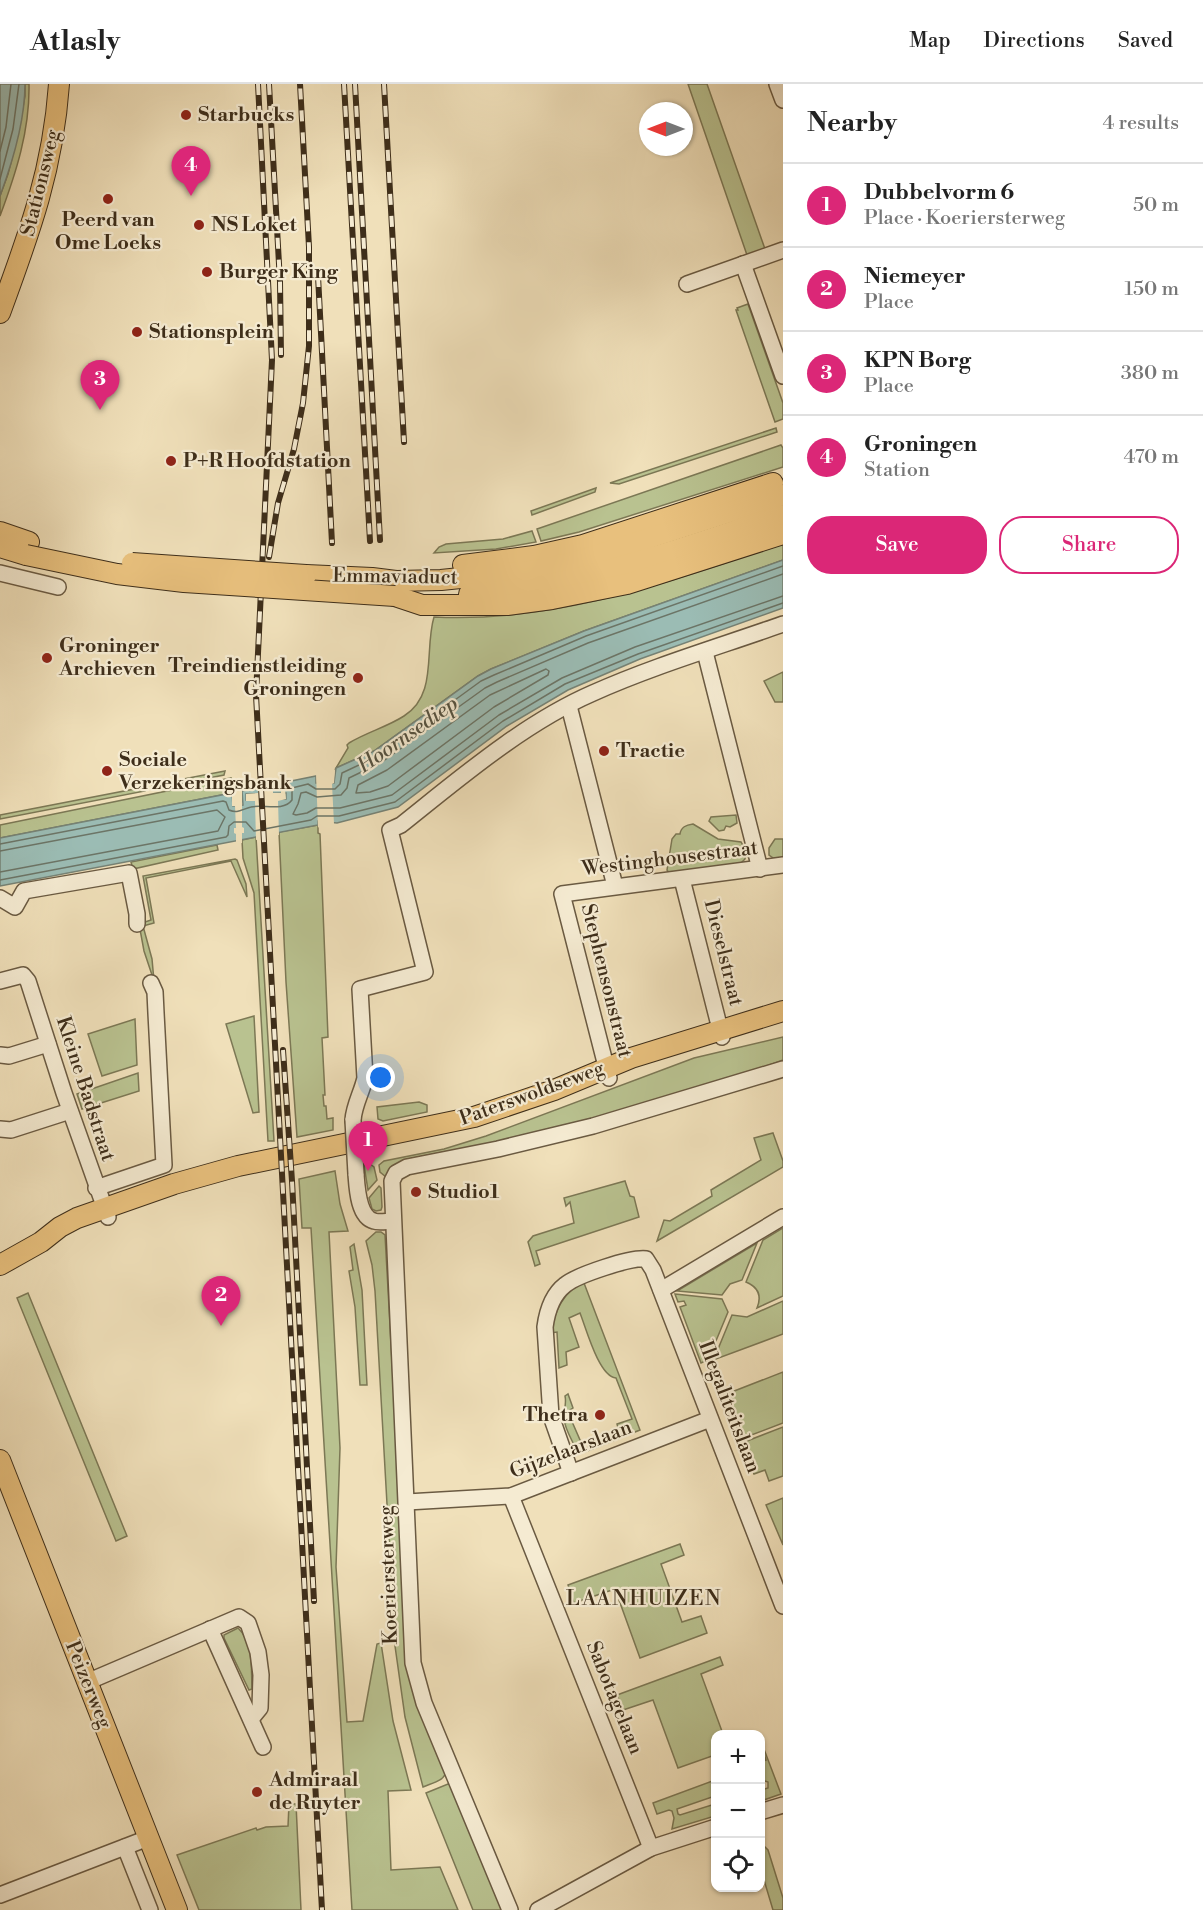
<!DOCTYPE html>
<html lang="en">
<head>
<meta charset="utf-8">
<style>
  body { margin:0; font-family:"Libre Bodoni",serif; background:#f6f6f6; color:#222 }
  .controls { position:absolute; right:18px; bottom:18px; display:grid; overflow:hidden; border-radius:12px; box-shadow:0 2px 4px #0004 }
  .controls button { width:54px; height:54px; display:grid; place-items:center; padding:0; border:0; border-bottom:2px solid #e0e0e0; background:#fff; color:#222; font:30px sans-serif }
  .compass { position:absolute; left:639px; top:18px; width:54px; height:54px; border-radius:50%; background:#fff; box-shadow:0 2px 4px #0004; rotate:270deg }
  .you { position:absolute; left:381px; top:994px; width:21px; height:21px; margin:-15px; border:4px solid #fff; border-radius:50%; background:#1a73e8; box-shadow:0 0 0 9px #1a73e833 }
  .badge { display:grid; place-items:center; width:39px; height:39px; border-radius:50%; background:#db2777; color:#fff; font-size:20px; font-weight:700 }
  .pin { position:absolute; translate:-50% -50px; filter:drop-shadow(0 2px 3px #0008) }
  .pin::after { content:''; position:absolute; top:32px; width:21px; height:18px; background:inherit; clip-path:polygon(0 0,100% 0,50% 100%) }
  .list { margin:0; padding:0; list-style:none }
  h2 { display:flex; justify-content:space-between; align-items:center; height:78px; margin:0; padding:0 24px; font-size:26px }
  h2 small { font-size:20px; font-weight:400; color:#767676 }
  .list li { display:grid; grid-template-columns:39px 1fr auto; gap:18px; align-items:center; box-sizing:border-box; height:84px; padding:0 24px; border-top:2px solid #e0e0e0 }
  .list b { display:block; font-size:22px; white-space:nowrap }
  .list p { margin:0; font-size:20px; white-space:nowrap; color:#767676 }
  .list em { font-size:20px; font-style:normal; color:#767676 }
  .actions { display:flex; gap:12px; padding:18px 24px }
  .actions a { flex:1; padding:14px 0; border:2px solid #db2777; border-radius:24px; text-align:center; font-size:21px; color:#db2777 }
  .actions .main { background:#db2777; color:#fff }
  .icon { flex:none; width:33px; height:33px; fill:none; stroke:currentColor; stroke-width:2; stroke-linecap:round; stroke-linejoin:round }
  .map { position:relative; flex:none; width:783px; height:1826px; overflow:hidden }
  header { display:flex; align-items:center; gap:36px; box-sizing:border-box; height:84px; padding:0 30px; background:#fff; border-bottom:2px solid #e0e0e0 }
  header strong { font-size:28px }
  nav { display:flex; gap:33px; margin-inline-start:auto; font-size:21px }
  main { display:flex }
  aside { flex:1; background:#fff }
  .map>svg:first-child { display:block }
  .green { fill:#b9c290; stroke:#7c7855; stroke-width:1.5 }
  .water { fill:#9bbcb4; stroke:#768376; stroke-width:1.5; fill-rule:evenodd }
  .pier { fill:#f0e0ba }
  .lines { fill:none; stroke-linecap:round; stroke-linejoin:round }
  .shore { stroke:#6c7567; stroke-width:1.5 }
  .minor-casing { stroke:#6a5a42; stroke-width:18 }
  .major-casing { stroke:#3e2e1a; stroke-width:22 }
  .minor { stroke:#f5ebd2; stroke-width:15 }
  .major { stroke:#e8c07d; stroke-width:20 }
  .rail-casing { stroke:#3e2e1a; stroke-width:6 }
  .rail { stroke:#f5ebd2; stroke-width:4; stroke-dasharray:11; stroke-linecap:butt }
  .minor-bridge-casing { stroke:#6a5a42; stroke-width:18; stroke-linecap:butt }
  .major-bridge-casing { stroke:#3e2e1a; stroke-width:22; stroke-linecap:butt }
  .minor-bridge { stroke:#f5ebd2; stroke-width:15 }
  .major-bridge { stroke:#e8c07d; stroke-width:20 }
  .poi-dot { fill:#8f2418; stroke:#f5ebd2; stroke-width:2 }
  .labels { text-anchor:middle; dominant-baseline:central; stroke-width:4.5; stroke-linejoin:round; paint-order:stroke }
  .poi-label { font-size:20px; font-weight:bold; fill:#3e2e1a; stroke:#f5ebd2; text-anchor:start }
  .street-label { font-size:20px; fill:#3e2e1a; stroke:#f5ebd2 }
  .water-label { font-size:21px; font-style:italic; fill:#555240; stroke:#f5ebd2 }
  .neighbourhood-label { font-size:21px; letter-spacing:1.5px; fill:#3e2e1a; stroke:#f5ebd2 }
</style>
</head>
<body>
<header>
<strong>Atlasly</strong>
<nav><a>Map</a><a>Directions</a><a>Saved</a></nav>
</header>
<main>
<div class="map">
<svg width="783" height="1826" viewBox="0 0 783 1826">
  <rect width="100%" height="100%" fill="#f0e0ba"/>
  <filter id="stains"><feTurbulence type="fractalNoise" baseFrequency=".00333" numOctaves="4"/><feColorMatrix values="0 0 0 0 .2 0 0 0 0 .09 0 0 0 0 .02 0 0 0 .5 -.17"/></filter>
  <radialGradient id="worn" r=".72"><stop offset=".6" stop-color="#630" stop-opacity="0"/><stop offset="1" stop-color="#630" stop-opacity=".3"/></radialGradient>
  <g class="green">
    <path d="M25,0H29C30,46 16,89 0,132V112L8,90L19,46L25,12Z"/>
    <path d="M688,0H707L765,165L747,171Z"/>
    <path d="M748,220L783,319V335L775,338L736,226H738L737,224Z"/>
    <path d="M776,344L777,348L619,400L610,399Z"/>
    <path d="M781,361L783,364V383L579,448L541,457L537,445Z"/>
    <path d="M596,404L595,408L532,431L531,427Z"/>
    <path d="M532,447L536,458L496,465L434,469L439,463L446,460L503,455Z"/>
    <path d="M783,460V476L584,547L491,585L478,592L374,667L336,684L348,664L347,661L349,659C367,648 387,643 404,632C438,611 424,566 434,533C558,539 667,498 783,460Z"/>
    <path d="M783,588V618H775L764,597Z"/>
    <path d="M225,687L224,691L153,705L152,701Z"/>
    <path d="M231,694L232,709L0,754V741Z"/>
    <path d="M145,703V707L0,735V731Z"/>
    <path d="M736,731L737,739L730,743L726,742L724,746L719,747L709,737L711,733Z"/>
    <path d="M693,740L718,755L741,758L746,767L745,775L741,779L669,789L667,786L672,755L676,750H680C681,743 686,741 693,740Z"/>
    <path d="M318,741V749L320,750L328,953L322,954L325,1011H323L324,1022H326L327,1035L333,1034V1046L297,1053L286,898L279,748Z"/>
    <path d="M256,753L274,1057H268L254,809L243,774L242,756Z"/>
    <path d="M775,755H783V773L776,776L769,771V764Z"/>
    <path d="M217,761L218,766L133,785L131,778Z"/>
    <path d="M235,775L237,776L246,800L247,813L231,777L146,794L154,839L143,842L152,875L154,897L144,867L139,840L151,836L143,792Z"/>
    <path d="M254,932L259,1028L253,1029L226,940Z"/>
    <path d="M135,935L137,981L102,992L88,950Z"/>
    <path d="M783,953V976L674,1015L386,1093L380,1088L379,1081L384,1077L444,1065L486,1052L694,974Z"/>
    <path d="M138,989L139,1007L82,1025L77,1010Z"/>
    <path d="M419,1018L427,1021V1028L383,1037L378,1035L377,1023Z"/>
    <path d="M773,1049L783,1077V1083L657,1157L664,1136L670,1137L712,1112L711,1106L761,1076L754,1054Z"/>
    <path d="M370,1080L374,1083L377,1096L368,1106L364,1081Z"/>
    <path d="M335,1087L340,1120L348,1147L329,1148L340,1364L336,1483L347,1638L363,1637L377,1560L381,1559L393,1637L411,1706L388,1707L391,1786L440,1783L458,1826H352L311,1144H302L299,1095Z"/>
    <path d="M625,1097L630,1112L634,1113L639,1133L536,1167L540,1180L535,1182L528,1158L533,1152L574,1139L570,1118L566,1122L564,1114Z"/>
    <path d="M379,1102L381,1104L382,1123L381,1126L376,1127L372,1125L369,1114Z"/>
    <path d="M783,1144V1212L757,1224C762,1212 758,1203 746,1198L763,1156Z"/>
    <path d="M376,1148H381L385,1151L409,1586L446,1687C445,1697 432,1699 423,1703L405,1633L395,1562L375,1207L372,1181L366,1157Z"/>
    <path d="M757,1159L742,1196L730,1200L722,1211L677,1207Z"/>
    <path d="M354,1160L362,1206L367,1301H360L355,1223L349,1187L353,1186L350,1163Z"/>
    <path d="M584,1199L640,1346L585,1368L575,1363C571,1354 565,1345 564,1335C563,1328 567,1320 565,1312L568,1310L573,1324L570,1326V1333L584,1365L620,1351L617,1340L632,1335L616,1294C599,1293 586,1244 580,1229L569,1234L579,1263L566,1268L567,1281L559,1284L557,1248L550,1249C555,1228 563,1206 584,1199Z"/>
    <path d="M28,1209L127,1452L116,1457L17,1214Z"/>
    <path d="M675,1210L722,1215L728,1228L708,1276L701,1279L680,1223L686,1221L684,1217L678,1218Z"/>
    <path d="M783,1217V1250L716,1275V1270L732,1231L747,1233Z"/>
    <path d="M783,1288V1339L746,1353L740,1352L724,1311Z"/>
    <path d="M783,1343V1392L769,1397L765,1386L754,1390L743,1362L747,1357Z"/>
    <path d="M783,1414V1461L766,1421Z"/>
    <path d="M680,1460L684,1471L661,1480L682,1538L701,1532L707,1549L640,1574L615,1505L574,1519L568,1501Z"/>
    <path d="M238,1544C254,1559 251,1586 252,1605L249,1606L224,1554V1551Z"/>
    <path d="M720,1573L723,1581L701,1590L723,1650H716L715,1671L678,1684L653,1616L623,1626L617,1611Z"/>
    <path d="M762,1660L781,1710L761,1717V1706L768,1704V1698L765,1697L761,1698V1678L766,1676L761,1661Z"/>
    <path d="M715,1696V1712L677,1725L678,1730L680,1731L715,1720V1732L672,1745L674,1734L672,1727L669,1726L657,1730L653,1719Z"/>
    <path d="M448,1700H450L505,1826H473L426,1709Z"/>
    <path d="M289,1720H296L301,1826H199L177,1771L256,1744L257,1746L266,1743L288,1742Z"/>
    <path d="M764,1762L768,1766L783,1814V1826H773L761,1786V1763Z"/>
  </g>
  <g class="water">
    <path d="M0,0H25C25,37 13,77 0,112Z"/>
    <path d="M783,476V524L640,575L568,606L507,642L398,723L337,739L318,737V741L0,802V754L232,709L233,722L243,721L242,707L316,692V699H334L336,684L374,667L478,592L491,585L584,547ZM286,709V715L246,716V710Z"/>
  </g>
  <g class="pier">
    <path d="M335,686L334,699L332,700L334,740H321L318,744L316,689L318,690L319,696H331L332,687Z"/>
    <path d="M281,696H284L286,715L278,717L279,751L256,756L255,717H246V710L258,709V701L273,698V709H281Z"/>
    <path d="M242,704V743L244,744V749H242V759L236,760V750L234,749V744H236L235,722H232V706L235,709V719H240L239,707Z"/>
  </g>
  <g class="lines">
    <g class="shore">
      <path d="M0,67L6,43L11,0"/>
      <path d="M0,95L13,45L19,0"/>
      <path d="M783,490L588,559L497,598L485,604L382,678L349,694L347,704L341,711L317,713L306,708L301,709L298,720L293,730L296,731L307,729L316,724H340L392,711L499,631L562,594L635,563L783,512"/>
      <path d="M546,585L549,587L548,591L494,623L388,702L370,708L356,709L358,701L387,686L490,611Z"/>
      <path d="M0,760L223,717L226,718L229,726C238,730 242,725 251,723C263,720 283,728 292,716V704L308,700L316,705H335L340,700L342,689L378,672L481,597L494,591L586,552L783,482"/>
      <path d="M0,767L217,726L225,733L218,747L0,788"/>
      <path d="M0,796L226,753L228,751L229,742L234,738H246L254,747L311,736L317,732H339L395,718L503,637L565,600L638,570L783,519"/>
    </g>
    <g class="minor-casing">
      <g id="minor">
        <path d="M777,0L783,16"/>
        <path d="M743,180L783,292"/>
        <path d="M687,200L783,166"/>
        <path d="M0,489L58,503"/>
        <path d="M705,568L760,785"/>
        <path d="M569,622L615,802"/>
        <path d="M682,795L722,953"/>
        <path d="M0,814L15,823L24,807L129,789L137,830V840"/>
        <path d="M0,897L23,891L28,897L64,1009L108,1133"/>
        <path d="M0,971L9,972L48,960"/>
        <path d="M609,994L562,810L783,781"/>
        <path d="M353,1036C354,1021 362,1008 365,994L360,905L425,888L390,746L401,741C460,694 524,639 593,609C653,582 721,562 783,540"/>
        <path d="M0,1045L11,1046L70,1027"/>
        <path d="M356,1090C357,1103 358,1133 374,1137C379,1139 387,1137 393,1137"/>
        <path d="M96,1104L164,1081L156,929L155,908L151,899"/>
        <path d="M661,1206L783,1133"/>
        <path d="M571,1389L551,1332L545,1243C547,1228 552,1211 565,1201C577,1191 631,1173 646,1175L653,1186L783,1522"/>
        <path d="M511,1412L651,1764"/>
        <path d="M407,1418L511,1412L710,1335"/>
        <path d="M210,1545L263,1663"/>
        <path d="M87,1598L239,1533L248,1539L258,1568L261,1591L260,1624L251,1635"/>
        <path d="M760,1728L783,1721"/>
        <path d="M125,1763L150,1826"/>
        <path d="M0,1811L148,1754"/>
        <path d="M510,1826L424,1619L413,1579L392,1097L396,1089L407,1083L498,1065L593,1042L783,985"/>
        <path d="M538,1826L651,1764L716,1743"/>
      </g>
    </g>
    <g class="major-casing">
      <g id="major">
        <path d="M0,229C29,150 53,86 59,0"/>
        <path d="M0,448L29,458"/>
        <path d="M0,463L26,471"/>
        <path d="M463,481L534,472L583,461L773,399"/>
        <path d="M306,491L372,494L396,497L441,496L538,486L578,477L783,411"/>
        <path d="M469,510C504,507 539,503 573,495C644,478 714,453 783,431"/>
        <path d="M395,512L422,521H507L552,515L627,500L783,450"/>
        <path d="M0,1181L41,1158L60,1143L77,1134L174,1100L238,1082L474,1033L554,1006L631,974L783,927"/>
        <path d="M0,1376L177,1826"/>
      </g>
    </g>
    <use href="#minor" class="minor"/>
    <use href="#major" class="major"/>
    <g class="rail-casing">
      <g id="rail">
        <path d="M258,0L272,276L256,611L322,1826"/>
        <path d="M269,0L280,198L281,271"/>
        <path d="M344,0L370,457"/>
        <path d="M355,0L380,456"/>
        <path d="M384,0L404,358"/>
        <path d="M318,192L332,459"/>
        <path d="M269,473L278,419L294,365L303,319L309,262V163L300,0"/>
        <path d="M283,966L292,1097L314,1517"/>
      </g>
    </g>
    <use href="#rail" class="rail"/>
    <g class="minor-bridge-casing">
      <path id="minor-bridge" d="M353,1036L356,1090"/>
    </g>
    <g class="major-bridge-casing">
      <g id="major-bridge">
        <path d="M26,471L117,490L184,498L395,512"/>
        <path d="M132,479L306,491"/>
      </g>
    </g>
    <use href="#minor-bridge" class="minor-bridge"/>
    <use href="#major-bridge" class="major-bridge"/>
  </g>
  <g class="poi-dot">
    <circle cx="186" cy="31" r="6"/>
    <circle cx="108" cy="115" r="6"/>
    <circle cx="199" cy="141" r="6"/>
    <circle cx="207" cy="188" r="6"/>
    <circle cx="137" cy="248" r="6"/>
    <circle cx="171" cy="377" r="6"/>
    <circle cx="47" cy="574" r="6"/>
    <circle cx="358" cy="594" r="6"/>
    <circle cx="604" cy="667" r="6"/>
    <circle cx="107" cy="687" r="6"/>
    <circle cx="416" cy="1108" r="6"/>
    <circle cx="600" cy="1331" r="6"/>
    <circle cx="257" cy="1708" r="6"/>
  </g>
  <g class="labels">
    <g class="poi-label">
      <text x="198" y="31">Starbucks</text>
      <text x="108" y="136" text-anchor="middle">Peerd van<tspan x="108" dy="23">Ome Loeks</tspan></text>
      <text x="211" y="141">NS Loket</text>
      <text x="219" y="188">Burger King</text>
      <text x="149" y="248">Stationsplein</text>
      <text x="183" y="377">P+R Hoofdstation</text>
      <text x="59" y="562">Groninger<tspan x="59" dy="23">Archieven</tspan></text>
      <text x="346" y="582" text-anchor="end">Treindienstleiding<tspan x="346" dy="23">Groningen</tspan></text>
      <text x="616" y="667">Tractie</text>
      <text x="119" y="676">Sociale<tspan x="119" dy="23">Verzekeringsbank</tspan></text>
      <text x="428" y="1108">Studio1</text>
      <text x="588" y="1331" text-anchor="end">Thetra</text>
      <text x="269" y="1696">Admiraal<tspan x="269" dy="23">de Ruyter</tspan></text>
    </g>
    <g class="street-label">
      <text transform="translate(41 99) rotate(-76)">Stationsweg</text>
      <text transform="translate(395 493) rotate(1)">Emmaviaduct</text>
      <text transform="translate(670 775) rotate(-7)">Westinghousestraat</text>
      <text transform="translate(723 869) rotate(76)">Dieselstraat</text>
      <text transform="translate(606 897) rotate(76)">Stephensonstraat</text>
      <text transform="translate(85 1005) rotate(72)">Kleine Badstraat</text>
      <text transform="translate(532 1010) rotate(-20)">Paterswoldseweg</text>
      <text transform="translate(729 1323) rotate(69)">Illegaliteitslaan</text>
      <text transform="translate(571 1366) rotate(-21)">Gijzelaarslaan</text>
      <text transform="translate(389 1491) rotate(-92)">Koeriersterweg</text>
      <text transform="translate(88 1601) rotate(68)">Peizerweg</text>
      <text transform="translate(614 1614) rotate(68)">Sabotagelaan</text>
    </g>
    <g class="water-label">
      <text transform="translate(408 651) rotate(-35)">Hoornsediep</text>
    </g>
    <g class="neighbourhood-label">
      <text x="644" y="1515">LAANHUIZEN</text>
    </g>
  </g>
  <rect width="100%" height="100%" filter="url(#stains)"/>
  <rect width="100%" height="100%" fill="url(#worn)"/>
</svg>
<div class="controls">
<button>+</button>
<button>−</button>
<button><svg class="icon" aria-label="locate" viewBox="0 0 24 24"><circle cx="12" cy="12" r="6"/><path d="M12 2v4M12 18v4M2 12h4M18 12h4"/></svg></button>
</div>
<svg class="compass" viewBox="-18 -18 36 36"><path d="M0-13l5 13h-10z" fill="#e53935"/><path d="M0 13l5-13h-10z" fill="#767676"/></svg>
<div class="you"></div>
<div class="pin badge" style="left:368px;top:1087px">1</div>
<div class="pin badge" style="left:221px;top:1242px">2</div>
<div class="pin badge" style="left:100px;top:326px">3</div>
<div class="pin badge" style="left:191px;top:112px">4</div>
</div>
<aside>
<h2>Nearby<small>4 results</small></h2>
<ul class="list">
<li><span class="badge">1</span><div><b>Dubbelvorm 6</b><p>Place · Koeriersterweg</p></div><em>50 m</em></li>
<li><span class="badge">2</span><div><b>Niemeyer</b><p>Place</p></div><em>150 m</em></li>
<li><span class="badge">3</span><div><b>KPN Borg</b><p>Place</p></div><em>380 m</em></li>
<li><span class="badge">4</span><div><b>Groningen</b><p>Station</p></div><em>470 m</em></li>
</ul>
<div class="actions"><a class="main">Save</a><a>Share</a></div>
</aside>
</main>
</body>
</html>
